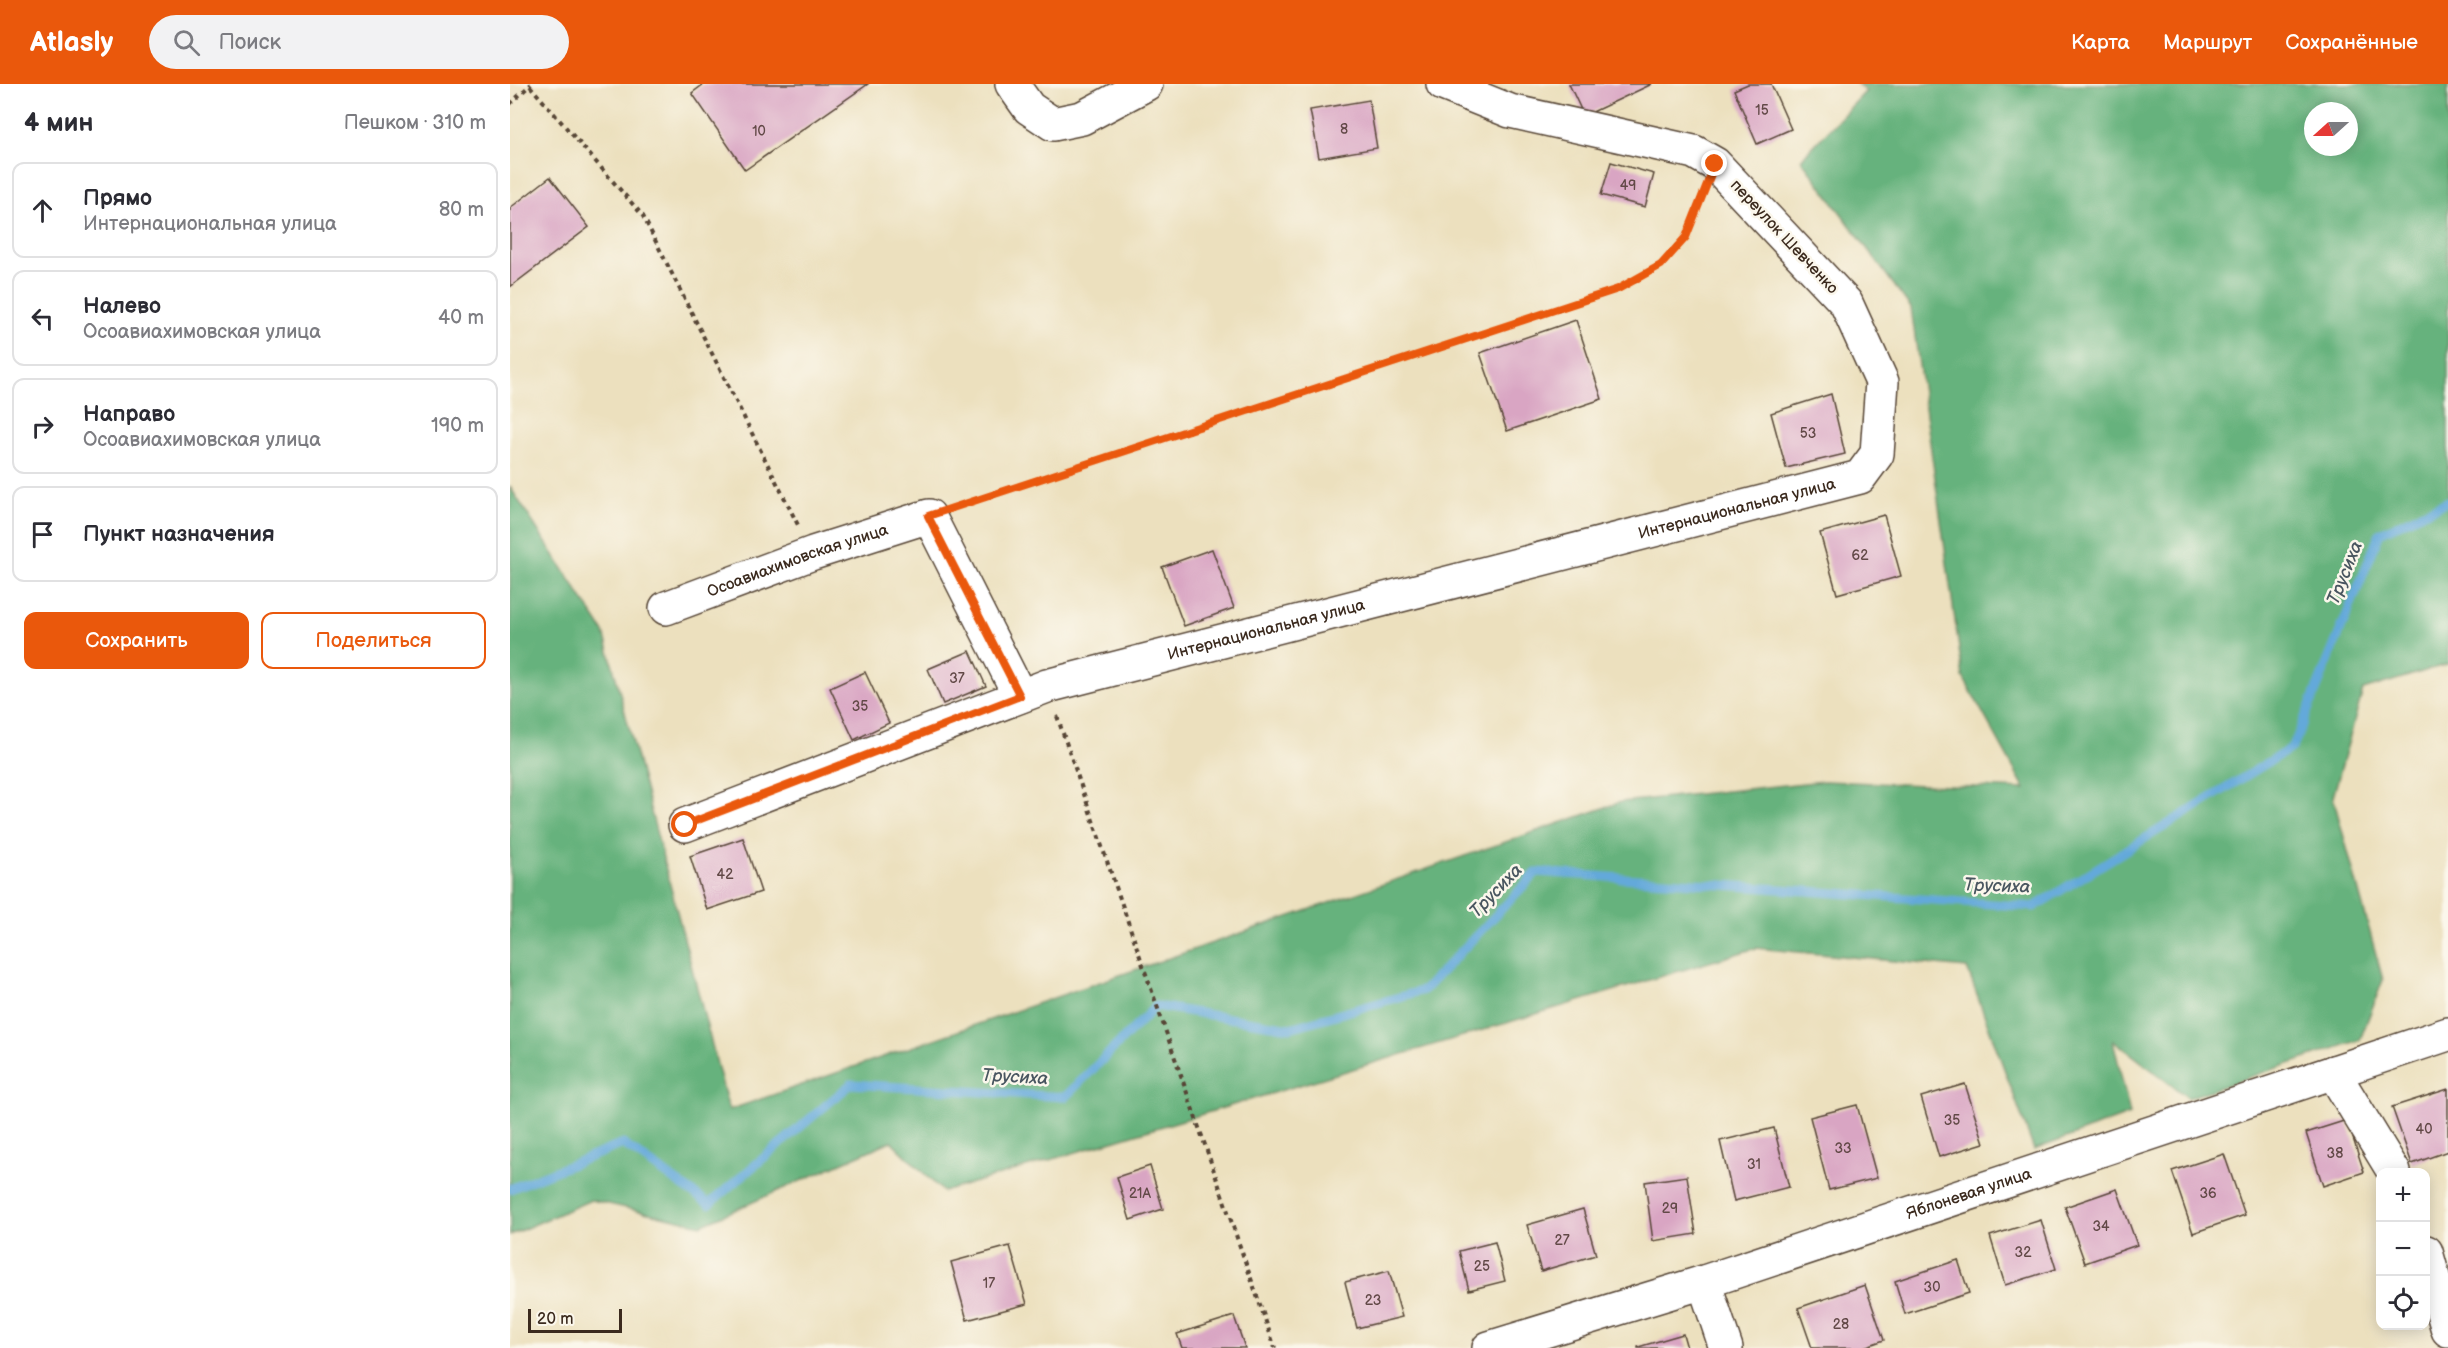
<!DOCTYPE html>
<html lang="ru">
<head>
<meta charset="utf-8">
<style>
  body { margin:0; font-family:"Balsamiq Sans",sans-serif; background:#f2f2f3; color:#2b2b33 }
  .controls { position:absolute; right:18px; bottom:18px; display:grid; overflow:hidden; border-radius:12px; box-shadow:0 3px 15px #0003 }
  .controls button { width:54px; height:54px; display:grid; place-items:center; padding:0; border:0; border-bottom:2px solid #e1e1e2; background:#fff; color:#2b2b33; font:30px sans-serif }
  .compass { position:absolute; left:1794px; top:18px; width:54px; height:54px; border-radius:50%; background:#fff; box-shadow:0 3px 15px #0003; rotate:249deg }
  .scale { position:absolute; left:18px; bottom:15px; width:94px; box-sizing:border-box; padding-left:6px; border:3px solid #3b2a1e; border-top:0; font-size:16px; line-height:21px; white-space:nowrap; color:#3b2a1e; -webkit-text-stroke:4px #fbf7ec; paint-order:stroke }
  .stop { position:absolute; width:18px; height:18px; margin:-14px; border:4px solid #ea580c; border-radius:50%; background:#fff }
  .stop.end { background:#ea580c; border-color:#fff; box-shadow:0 2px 6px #0008 }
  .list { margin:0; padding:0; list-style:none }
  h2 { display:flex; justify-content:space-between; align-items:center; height:78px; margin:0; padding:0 24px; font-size:26px }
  h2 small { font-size:20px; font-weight:400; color:#7c7c81 }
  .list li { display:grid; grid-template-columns:39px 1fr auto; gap:18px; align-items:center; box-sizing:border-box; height:96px; margin:0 12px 12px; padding:0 12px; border:2px solid #e1e1e2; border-radius:12px }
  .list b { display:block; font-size:22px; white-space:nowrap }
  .list p { margin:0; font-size:20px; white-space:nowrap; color:#7c7c81 }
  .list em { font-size:20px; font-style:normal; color:#7c7c81 }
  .actions { display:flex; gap:12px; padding:18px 24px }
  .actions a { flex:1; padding:14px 0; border:2px solid #ea580c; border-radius:12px; text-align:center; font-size:21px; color:#ea580c }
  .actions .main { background:#ea580c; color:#fff }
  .icon { flex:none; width:33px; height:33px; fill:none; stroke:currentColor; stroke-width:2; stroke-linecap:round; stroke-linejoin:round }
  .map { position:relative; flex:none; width:1938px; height:1264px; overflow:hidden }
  header { display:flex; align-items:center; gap:36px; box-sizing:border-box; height:84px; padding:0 30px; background:#ea580c; color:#fff }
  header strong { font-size:28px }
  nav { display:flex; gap:33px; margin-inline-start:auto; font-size:21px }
  .search { width:420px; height:54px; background:#f2f2f3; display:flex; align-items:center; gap:15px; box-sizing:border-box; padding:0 21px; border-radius:33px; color:#7c7c81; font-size:22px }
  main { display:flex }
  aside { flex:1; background:#fff }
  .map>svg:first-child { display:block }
  .forest { fill:#66b27d; stroke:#506e4e; stroke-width:1.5; fill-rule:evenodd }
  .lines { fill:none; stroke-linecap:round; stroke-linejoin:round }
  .stream { stroke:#64a9da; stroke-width:9 }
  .building { fill:#d9a5c3 }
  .minor-casing { stroke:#564536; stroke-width:36 }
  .path { stroke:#564536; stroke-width:4; stroke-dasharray:4.5 4.5; stroke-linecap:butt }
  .minor { stroke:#fff; stroke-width:33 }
  .route { stroke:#ea580c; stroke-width:8 }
  .labels { text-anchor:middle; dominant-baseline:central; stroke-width:5; stroke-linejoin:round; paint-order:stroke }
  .number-label { font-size:14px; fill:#624947 }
  .street-label { font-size:16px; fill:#3b2a1e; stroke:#fbf7ec }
  .water-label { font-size:18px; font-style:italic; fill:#495660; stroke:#fbf7ec }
</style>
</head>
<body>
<header>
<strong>Atlasly</strong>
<div class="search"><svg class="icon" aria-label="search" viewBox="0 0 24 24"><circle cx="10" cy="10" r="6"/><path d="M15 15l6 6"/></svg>Поиск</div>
<nav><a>Карта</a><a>Маршрут</a><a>Сохранённые</a></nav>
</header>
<main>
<aside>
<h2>4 мин<small>Пешком · 310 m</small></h2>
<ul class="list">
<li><svg class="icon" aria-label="ahead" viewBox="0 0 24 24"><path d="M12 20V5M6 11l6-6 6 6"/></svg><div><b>Прямо</b><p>Интернациональная улица</p></div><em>80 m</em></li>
<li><svg class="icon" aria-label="left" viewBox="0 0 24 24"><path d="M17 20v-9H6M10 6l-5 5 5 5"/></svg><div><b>Налево</b><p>Осоавиахимовская улица</p></div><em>40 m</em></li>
<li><svg class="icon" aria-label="right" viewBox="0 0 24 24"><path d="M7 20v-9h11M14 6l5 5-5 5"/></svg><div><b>Направо</b><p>Осоавиахимовская улица</p></div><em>190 m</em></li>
<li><svg class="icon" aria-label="arrive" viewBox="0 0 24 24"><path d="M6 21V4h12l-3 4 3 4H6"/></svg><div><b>Пункт назначения</b></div></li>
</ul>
<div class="actions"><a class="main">Сохранить</a><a>Поделиться</a></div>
</aside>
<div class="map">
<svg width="1938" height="1264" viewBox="0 0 1938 1264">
  <rect width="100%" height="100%" fill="#fbf7ec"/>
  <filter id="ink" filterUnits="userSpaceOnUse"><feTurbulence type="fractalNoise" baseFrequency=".0167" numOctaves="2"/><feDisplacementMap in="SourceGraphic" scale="12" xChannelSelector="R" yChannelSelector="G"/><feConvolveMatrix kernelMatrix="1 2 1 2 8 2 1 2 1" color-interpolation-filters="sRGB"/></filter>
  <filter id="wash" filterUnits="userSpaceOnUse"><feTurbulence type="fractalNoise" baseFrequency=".008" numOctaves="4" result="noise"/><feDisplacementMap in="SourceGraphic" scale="24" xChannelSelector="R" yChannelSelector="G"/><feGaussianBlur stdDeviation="1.35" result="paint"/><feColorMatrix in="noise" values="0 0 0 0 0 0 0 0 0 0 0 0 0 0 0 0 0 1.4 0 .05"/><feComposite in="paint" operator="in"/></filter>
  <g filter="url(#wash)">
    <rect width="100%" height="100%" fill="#ece0be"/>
    <path class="forest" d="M1347,0H1938V580L1853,606L1823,713L1873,896L1850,956L1678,1014L1603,956L1620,1030L1524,1066L1457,884L1246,864L433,1108L381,1057L191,1141L81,1116L0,1151V403L94,548L219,1026L1111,718L1314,697L1515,705L1453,593L1401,224L1291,75L1356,7ZM1803,27H1839V63H1803Z"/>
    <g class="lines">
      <path class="stream" d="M0,1105L113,1060L199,1120L341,1000L555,1013L646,922L780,944L914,906L1027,788L1524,823L1783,663L1870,449L1938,417"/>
    </g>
    <g id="blocks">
      <g class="building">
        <path d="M194,0H358L235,86L182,9Z"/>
        <path d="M1059,0H1142L1074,32Z"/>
        <path d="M1238,0H1261L1281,45L1247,60L1224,6Z"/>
        <path d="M859,16L867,64L809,74L800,26Z"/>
        <path d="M1101,78L1144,90L1135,123L1091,111Z"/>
        <path d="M40,93L79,143L0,203V124Z"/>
        <path d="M1066,236L1092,315L997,347L970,269Z"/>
        <path d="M1321,310L1335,370L1276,384L1261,329Z"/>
        <path d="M1374,431L1391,492L1327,510L1310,449Z"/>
        <path d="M702,465L724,524L674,542L652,483Z"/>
        <path d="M460,567L476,602L433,620L418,585Z"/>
        <path d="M355,588L379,639L344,656L320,604Z"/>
        <path d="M233,754L251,808L197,826L180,772Z"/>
        <path d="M1455,1000L1474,1059L1429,1073L1411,1013Z"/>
        <path d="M1938,1005V1067L1902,1080L1882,1023Z"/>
        <path d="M1347,1021L1367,1094L1319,1106L1300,1033Z"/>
        <path d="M1837,1036L1854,1088L1813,1102L1796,1049Z"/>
        <path d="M1264,1044L1279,1103L1224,1117L1210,1057Z"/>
        <path d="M1714,1070L1735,1131L1683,1149L1662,1087Z"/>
        <path d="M640,1082L653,1125L620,1136L607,1093Z"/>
        <path d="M1177,1092L1186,1150L1143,1157L1135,1098Z"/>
        <path d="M1607,1105L1627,1161L1575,1179L1555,1123Z"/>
        <path d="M1073,1125L1086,1171L1031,1187L1017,1141Z"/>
        <path d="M1531,1136L1546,1185L1495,1201L1480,1152Z"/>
        <path d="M985,1158L995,1197L959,1206L949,1167Z"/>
        <path d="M500,1162L517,1220L457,1236L441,1178Z"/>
        <path d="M1448,1176L1459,1209L1395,1230L1385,1197Z"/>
        <path d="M879,1187L892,1233L847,1244L835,1198Z"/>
        <path d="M1355,1201L1374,1256L1351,1264H1302L1288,1224Z"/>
        <path d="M724,1232L735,1264H672L667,1250Z"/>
        <path d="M1173,1250L1177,1264H1128V1263Z"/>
      </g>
    </g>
  </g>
  <g filter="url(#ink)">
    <use href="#blocks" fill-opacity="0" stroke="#564536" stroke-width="1.5"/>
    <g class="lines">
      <g class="minor-casing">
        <g id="minor">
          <path d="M502,0L519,24L543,40L572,34L636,0"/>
          <path id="s1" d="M156,524L303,469L419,432L510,612"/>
          <path id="s2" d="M175,741L537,602L1350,393L1367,370L1372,298L1336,219L1205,80L1184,68L1000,27L933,0"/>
          <path d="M1823,988L1884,1088"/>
          <path d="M1916,1168L1938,1246"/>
          <path d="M1194,1198L1216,1264"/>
          <path id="s3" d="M979,1264L1194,1198L1938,950"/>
        </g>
      </g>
      <g class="path">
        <path d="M20,2L133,132L288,441"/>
        <path d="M0,20L21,0"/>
        <path d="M448,422L1109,205L1151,181L1176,153L1191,114"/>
        <path d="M547,632L765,1264"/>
      </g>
      <use href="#minor" class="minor"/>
    </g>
  </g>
  <g class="lines" filter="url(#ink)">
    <path class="route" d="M175,741L510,612L418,432L1108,205L1151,181L1176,153L1205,80"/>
  </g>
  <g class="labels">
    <g class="number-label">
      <text x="1252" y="26">15</text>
      <text x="834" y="45">8</text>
      <text x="249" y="47">10</text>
      <text x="1118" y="101">49</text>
      <text x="1298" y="349">53</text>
      <text x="1350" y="471">62</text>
      <text x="447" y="594">37</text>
      <text x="350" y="622">35</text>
      <text x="215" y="790">42</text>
      <text x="1442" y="1036">35</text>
      <text x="1914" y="1045">40</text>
      <text x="1333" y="1064">33</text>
      <text x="1825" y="1069">38</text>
      <text x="1244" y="1080">31</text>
      <text x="630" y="1109">21А</text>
      <text x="1698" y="1109">36</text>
      <text x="1160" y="1124">29</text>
      <text x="1591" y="1142">34</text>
      <text x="1052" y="1156">27</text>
      <text x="1513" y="1168">32</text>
      <text x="972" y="1182">25</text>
      <text x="479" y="1199">17</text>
      <text x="1422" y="1203">30</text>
      <text x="863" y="1216">23</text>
      <text x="1331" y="1240">28</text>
    </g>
    <g class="street-label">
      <text transform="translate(1274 153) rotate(47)">переулок Шевченко</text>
      <text stroke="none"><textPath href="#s2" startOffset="1100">Интернациональная улица</textPath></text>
      <text stroke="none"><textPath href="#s1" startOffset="140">Осоавиахимовская улица</textPath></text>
      <text stroke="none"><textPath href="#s2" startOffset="614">Интернациональная улица</textPath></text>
      <text stroke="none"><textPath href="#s3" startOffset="504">Яблоневая улица</textPath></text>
    </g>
    <g class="water-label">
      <text transform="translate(1835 489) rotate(-68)">Трусиха</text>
      <text transform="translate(1487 802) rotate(2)">Трусиха</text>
      <text transform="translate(986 807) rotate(-46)">Трусиха</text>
      <text transform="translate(505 993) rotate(3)">Трусиха</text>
    </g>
  </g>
</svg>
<div class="controls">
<button>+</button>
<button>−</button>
<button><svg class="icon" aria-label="locate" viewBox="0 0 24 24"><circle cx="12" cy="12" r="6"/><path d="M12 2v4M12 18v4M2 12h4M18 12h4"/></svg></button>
</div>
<svg class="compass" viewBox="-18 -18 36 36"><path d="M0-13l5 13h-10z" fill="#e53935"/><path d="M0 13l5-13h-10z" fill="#7c7c81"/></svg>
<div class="scale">20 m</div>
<div class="stop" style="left:175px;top:741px"></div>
<div class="stop end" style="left:1205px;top:80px"></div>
</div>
</main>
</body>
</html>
